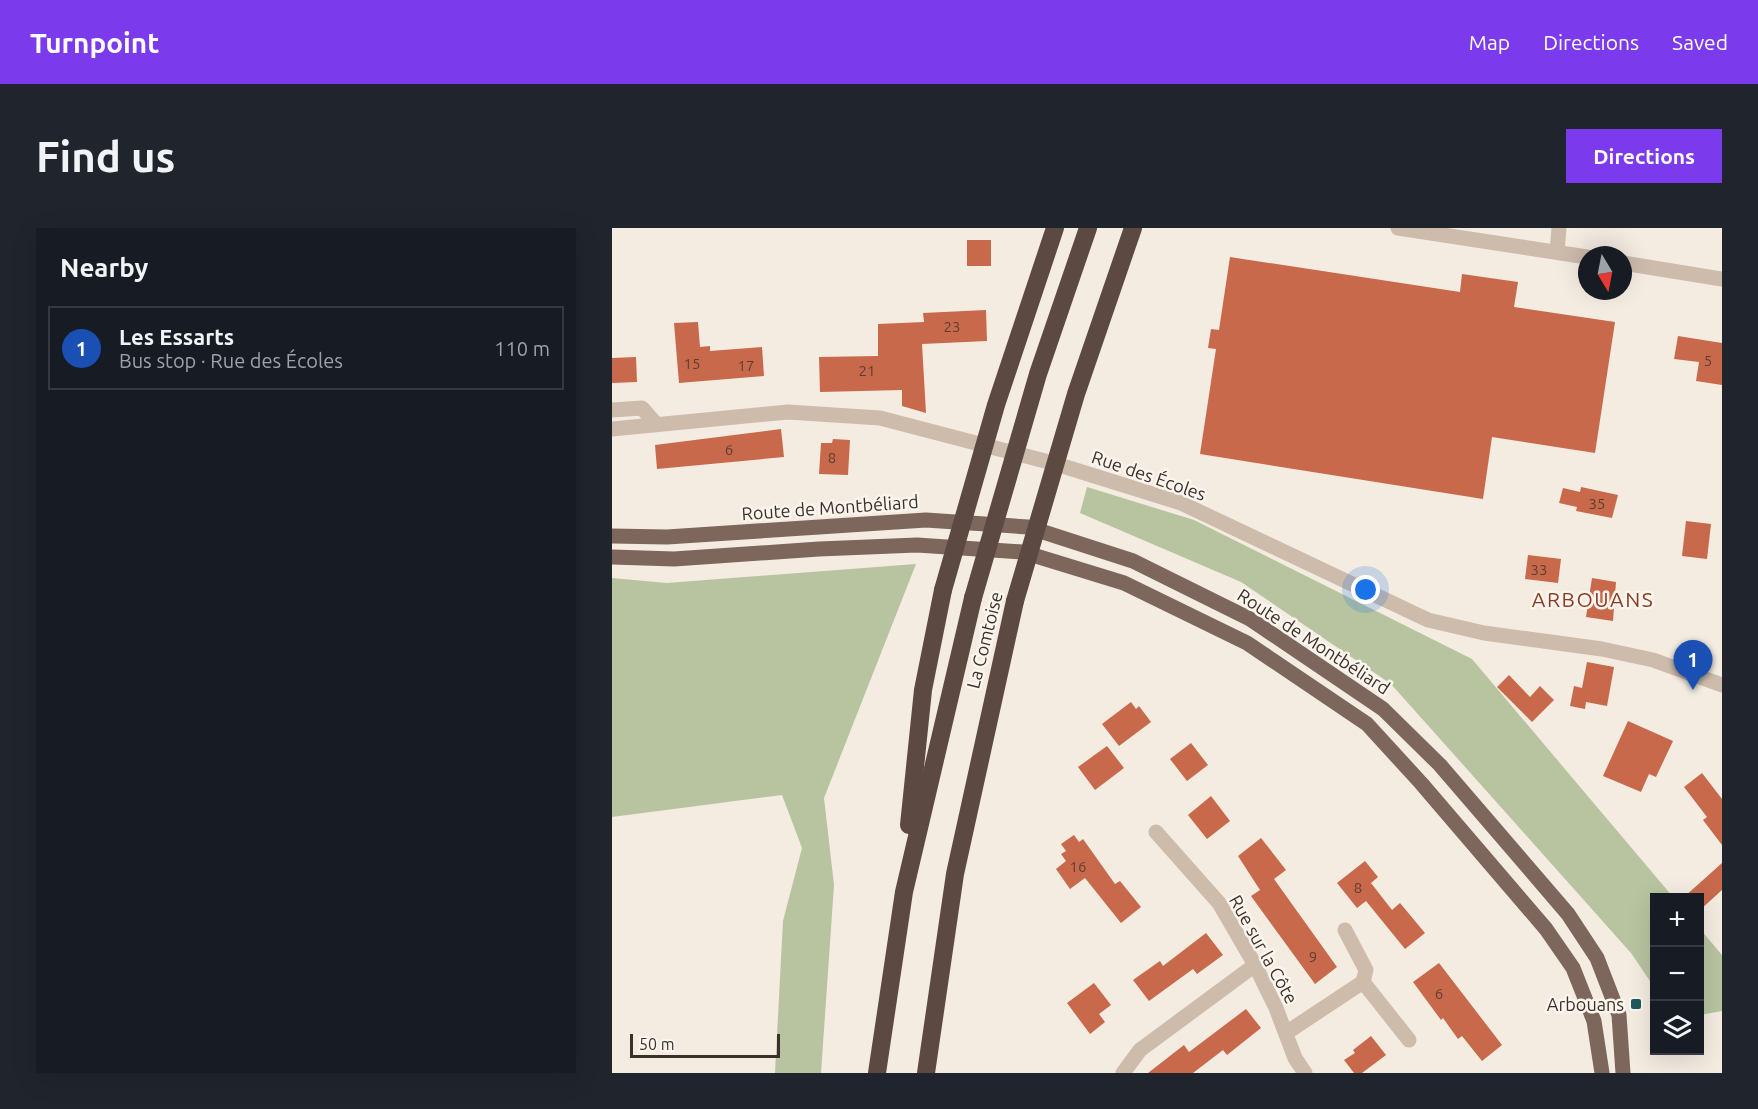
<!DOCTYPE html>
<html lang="en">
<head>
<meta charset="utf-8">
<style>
  body { margin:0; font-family:Ubuntu,sans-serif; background:#20242c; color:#f1f3f6 }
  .controls { position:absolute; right:18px; bottom:18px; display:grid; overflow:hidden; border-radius:0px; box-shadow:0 6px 24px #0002 }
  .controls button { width:54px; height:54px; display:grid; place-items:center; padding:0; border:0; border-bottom:2px solid #363941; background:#171b24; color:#f1f3f6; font:30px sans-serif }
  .compass { position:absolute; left:966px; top:18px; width:54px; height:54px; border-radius:50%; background:#171b24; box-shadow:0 6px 24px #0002; rotate:170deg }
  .scale { position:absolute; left:18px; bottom:15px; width:150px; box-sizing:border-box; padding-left:6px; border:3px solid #3b302b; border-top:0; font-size:16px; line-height:21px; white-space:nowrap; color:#3b302b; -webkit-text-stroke:4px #fbf5ee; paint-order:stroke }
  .you { position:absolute; left:754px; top:362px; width:21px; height:21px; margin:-15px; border:4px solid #fff; border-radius:50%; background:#1a73e8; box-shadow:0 0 0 9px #1a73e833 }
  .badge { display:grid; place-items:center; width:39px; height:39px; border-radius:50%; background:#7c3aed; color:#fff; font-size:20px; font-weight:700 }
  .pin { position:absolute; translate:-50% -50px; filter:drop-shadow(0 2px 3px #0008) }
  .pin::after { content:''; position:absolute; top:32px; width:21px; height:18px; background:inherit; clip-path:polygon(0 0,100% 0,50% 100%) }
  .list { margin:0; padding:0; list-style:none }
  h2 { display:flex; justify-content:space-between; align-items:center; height:78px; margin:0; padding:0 24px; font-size:26px }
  h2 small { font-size:20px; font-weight:400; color:#9ea1a6 }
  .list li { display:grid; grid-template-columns:39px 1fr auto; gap:18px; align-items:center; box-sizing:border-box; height:84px; margin:0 12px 12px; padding:0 12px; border:2px solid #363941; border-radius:0px }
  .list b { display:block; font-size:22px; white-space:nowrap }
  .list p { margin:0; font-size:20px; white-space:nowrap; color:#9ea1a6 }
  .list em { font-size:20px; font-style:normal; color:#9ea1a6 }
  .icon { flex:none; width:33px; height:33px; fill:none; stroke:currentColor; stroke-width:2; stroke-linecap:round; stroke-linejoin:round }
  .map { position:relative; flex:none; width:1110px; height:845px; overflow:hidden; border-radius:0px }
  header { display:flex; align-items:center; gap:36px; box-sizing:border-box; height:84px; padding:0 30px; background:#7c3aed; color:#fff }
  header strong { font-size:28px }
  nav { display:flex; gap:33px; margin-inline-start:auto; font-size:21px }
  .intro { display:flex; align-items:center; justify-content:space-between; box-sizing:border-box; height:144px; padding:0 36px }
  h1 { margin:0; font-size:42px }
  .button { padding:15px 27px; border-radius:0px; background:#7c3aed; color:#fff; font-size:21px; font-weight:700 }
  main { display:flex; gap:36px; padding:0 36px }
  aside { flex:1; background:#171b24; border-radius:0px; box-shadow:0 6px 24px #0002 }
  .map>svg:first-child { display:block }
  .green { fill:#b8c4a0 }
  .building { fill:#c8694b }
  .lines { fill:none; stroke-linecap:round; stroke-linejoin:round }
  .minor { stroke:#cdbbac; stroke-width:15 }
  .primary { stroke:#7d675c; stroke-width:15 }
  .motorway { stroke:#5c4a42; stroke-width:18 }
  .motorway-bridge { stroke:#5c4a42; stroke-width:18 }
  .poi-dot { fill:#1f5a5e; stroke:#fbf5ee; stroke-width:2 }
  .labels { text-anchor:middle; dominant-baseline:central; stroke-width:5; stroke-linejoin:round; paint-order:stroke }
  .number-label { font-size:15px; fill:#5e3e33 }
  .street-label { font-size:18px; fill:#3b302b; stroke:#fbf5ee }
  .poi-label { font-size:18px; fill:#3b302b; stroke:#fbf5ee; text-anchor:end }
  .quarter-label { font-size:21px; letter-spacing:1.5px; fill:#8c3b22; stroke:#fbf5ee }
</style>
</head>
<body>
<header>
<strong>Turnpoint</strong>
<nav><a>Map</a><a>Directions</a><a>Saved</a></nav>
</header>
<div class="intro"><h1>Find us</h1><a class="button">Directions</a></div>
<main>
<aside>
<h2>Nearby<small></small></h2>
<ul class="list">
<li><span class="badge" style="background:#1a4fb4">1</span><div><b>Les Essarts</b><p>Bus stop · Rue des Écoles</p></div><em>110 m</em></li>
</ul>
</aside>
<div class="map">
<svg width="1110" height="845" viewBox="0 0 1110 845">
  <rect width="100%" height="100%" fill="#f4ebe1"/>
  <g class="green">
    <path d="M475,259L582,292L860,431L1061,669L1042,670V759L1019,725L779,456L629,354L468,285Z"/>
    <path d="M304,336L212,570L222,657L209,845H163L171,693L190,620L170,567L0,589V350L55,355Z"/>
    <path d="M1088,701L1110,727V783L1088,787Z"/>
  </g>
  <g class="building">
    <rect x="355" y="12" width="24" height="26"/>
    <path d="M618,29L848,64L850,46L906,54L902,79L1003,94L983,225L880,209L871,271L588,226L604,121L596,120L599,101L607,102Z"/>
    <path d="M374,82L375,113L310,116L314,185L290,178V162L208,164L207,129L266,128V96L312,94L311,85Z"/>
    <path d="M86,94L88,119L98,118V123L150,119L152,148L67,155L62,95Z"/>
    <path d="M1066,108L1110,115V157L1084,153L1087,134L1062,131Z"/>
    <path d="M24,129L25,154L0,155V130Z"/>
    <path d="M169,201L172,229L45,241L43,217Z"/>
    <path d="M221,211L238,212L236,247L207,246L209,215H220Z"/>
    <path d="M969,259L1006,267L1000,290L964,283L965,279L947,275L951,260L968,264Z"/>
    <path d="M1074,293L1099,296L1095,331L1070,328Z"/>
    <path d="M916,327L949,331L946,355L913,351Z"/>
    <path d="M980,350L1004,354L1001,393L974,389Z"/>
    <path d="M975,434L1002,439L995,478L974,474L973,481L958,478L962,458L970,460Z"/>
    <path d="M897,447L918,469L928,458L942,472L920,494L885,459Z"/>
    <path d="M519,474L524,481L527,478L539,494L507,518L490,496Z"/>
    <path d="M1016,493L1061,513L1044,549L1037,546L1029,564L991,548Z"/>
    <path d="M579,515L596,537L575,553L558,531Z"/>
    <path d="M495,518L512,540L483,562L466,539Z"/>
    <path d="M1090,545L1110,571V617L1091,592L1095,589L1072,559Z"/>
    <path d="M599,568L618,593L595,611L576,587Z"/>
    <path d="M462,607L467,614L471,611L503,656L508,653L529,679L509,695L473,650L458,661L444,641L454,633L449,626L454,623L449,616Z"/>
    <path d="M649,610L674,642L662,651L725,739L703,756L639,668L648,662L626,628Z"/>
    <path d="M753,633L766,649L759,655L780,682L788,675L813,705L793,721L754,673L745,680L725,655Z"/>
    <path d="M1110,635V662L1088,682V669H1072Z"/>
    <path d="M594,705L611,727L585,746L581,741L537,773L521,752L548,733L551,738Z"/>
    <path d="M827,735L890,817L870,833L850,808L846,811L831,790L829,792L801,754Z"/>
    <path d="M482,755L499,777L487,786L493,794L478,806L455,775Z"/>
    <path d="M634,781L649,800L615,827L611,822L581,845H536L572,817L577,824Z"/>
    <path d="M759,808L774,827L750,845H742L732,832L743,825L741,822Z"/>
  </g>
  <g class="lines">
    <g class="minor">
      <path d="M786,0L975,29"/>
      <path d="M945,24L947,0"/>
      <path d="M1011,35L1110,51"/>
      <path d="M0,182L30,180L44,196"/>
      <path d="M0,201L176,184L268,190L441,235L569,275L816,392L872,405L990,421L1041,432L1110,457"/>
      <path d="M544,604L607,675L643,737L664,780L683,830L693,845"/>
      <path d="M733,702L754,742L751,754"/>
      <path d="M674,805L751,754L797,812"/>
      <path d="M511,845L528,822L643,737"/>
    </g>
    <g class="primary">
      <path d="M0,308L55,309L314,292L416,299L521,333L638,391L771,481L828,537L956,686L985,730L1007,787L1011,845"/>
      <path d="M0,329L62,331L207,321L305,317L411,324L512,355L635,415L755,496L809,555L934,701L961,740L982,793L990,845"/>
    </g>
    <g class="motorway">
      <path d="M297,597L311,462L331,362"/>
      <path d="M265,845L292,664L361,370"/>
      <path d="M314,845L343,646L403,373"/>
    </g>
    <g class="motorway-bridge">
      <path d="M331,362L384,177L443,0"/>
      <path d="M361,370L426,146L476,0"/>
      <path d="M403,373L464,166L521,0"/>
    </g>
  </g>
  <rect class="poi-dot" x="1018" y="770" width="12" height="12" rx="3"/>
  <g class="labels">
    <g class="number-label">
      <text x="340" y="98">23</text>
      <text x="1096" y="132">5</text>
      <text x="80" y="135">15</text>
      <text x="134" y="137">17</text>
      <text x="255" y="142">21</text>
      <text x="117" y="221">6</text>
      <text x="220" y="229">8</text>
      <text x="985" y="275">35</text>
      <text x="927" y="341">33</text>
      <text x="466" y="638">16</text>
      <text x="746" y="659">8</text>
      <text x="701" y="728">9</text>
      <text x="827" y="765">6</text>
    </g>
    <g class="street-label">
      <text transform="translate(537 247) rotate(19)">Rue des Écoles</text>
      <text transform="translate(218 279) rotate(-4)">Route de Montbéliard</text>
      <text transform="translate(372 412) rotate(-76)">La Comtoise</text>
      <text transform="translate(702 413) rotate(33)">Route de Montbéliard</text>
      <text transform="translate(652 721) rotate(61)">Rue sur la Côte</text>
    </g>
    <g class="poi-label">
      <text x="1012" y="776">Arbouans</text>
    </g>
    <g class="quarter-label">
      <text x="981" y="371">ARBOUANS</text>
    </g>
  </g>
</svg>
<div class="controls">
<button>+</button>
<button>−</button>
<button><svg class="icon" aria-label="layers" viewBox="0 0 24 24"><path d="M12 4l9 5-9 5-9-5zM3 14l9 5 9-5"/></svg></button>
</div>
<svg class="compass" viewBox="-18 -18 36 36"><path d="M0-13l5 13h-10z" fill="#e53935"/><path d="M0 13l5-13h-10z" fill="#9ea1a6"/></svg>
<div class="scale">50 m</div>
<div class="you"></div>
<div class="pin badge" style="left:1081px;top:462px;background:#1a4fb4">1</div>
</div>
</main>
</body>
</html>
